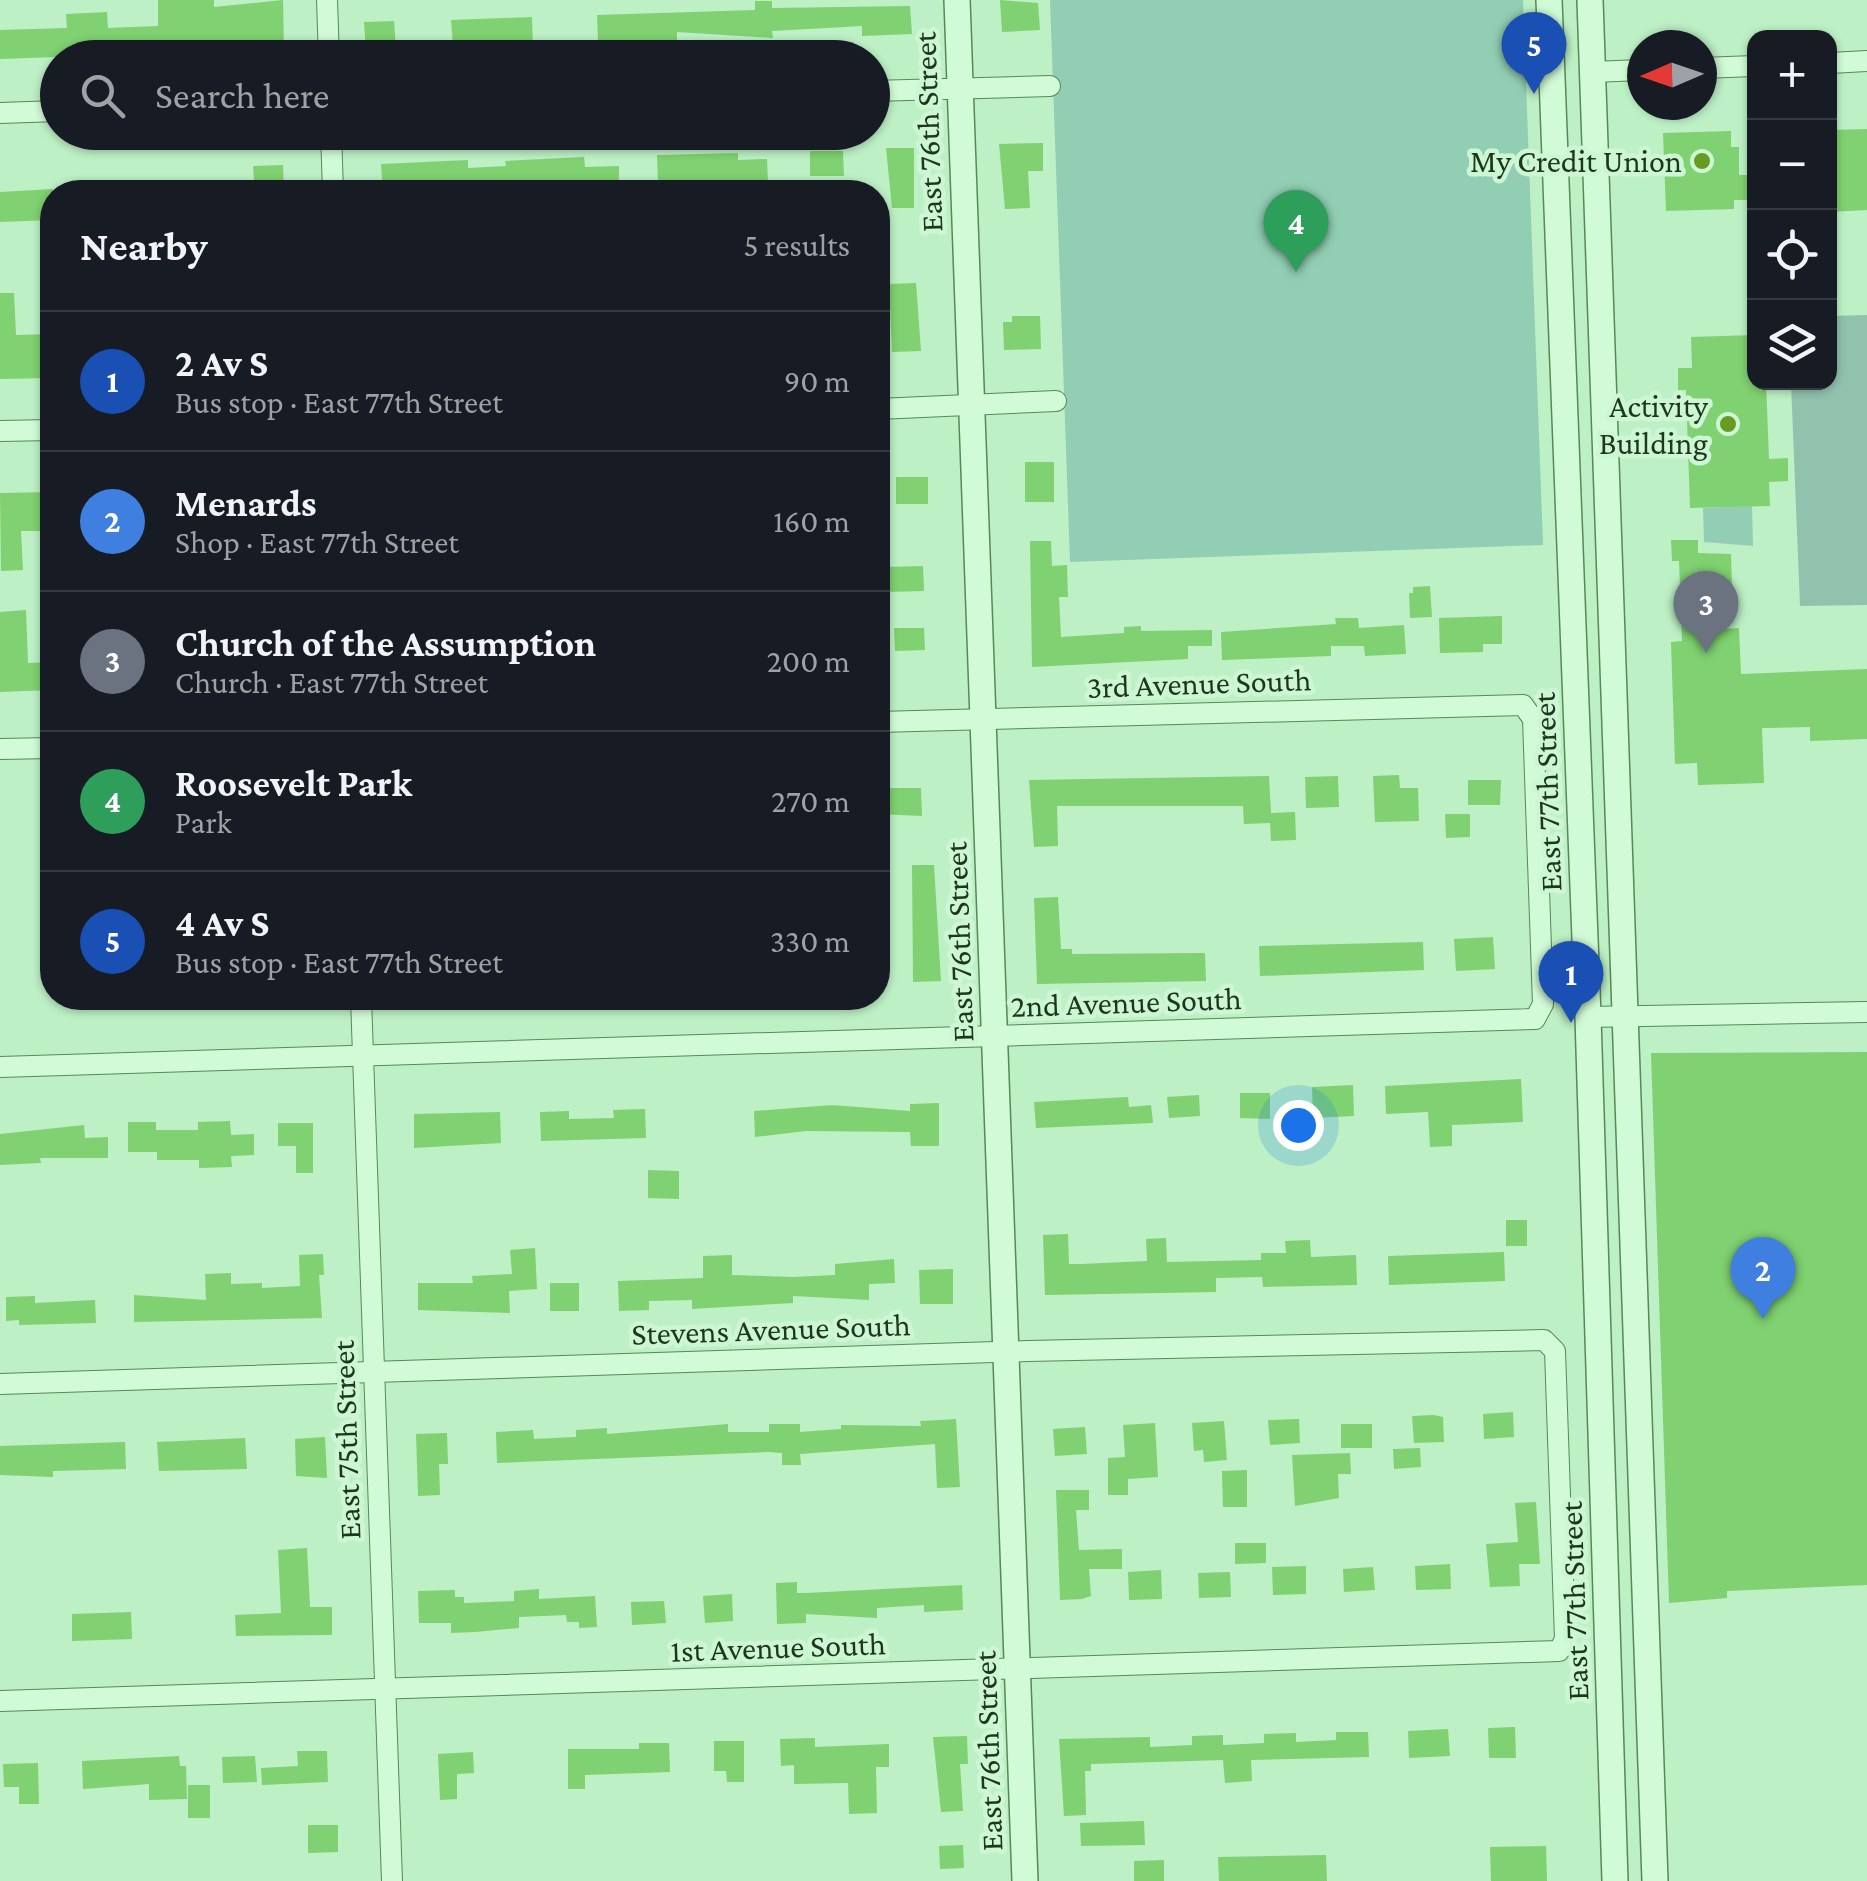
<!DOCTYPE html>
<html lang="en">
<head>
<meta charset="utf-8">
<style>
  body { margin:0; font-family:"Crimson Pro",serif; background:#20242c; color:#f1f3f6 }
  .controls { position:absolute; right:30px; top:30px; display:grid; overflow:hidden; border-radius:20px; box-shadow:0 2px 8px #0004 }
  .controls button { width:90px; height:90px; display:grid; place-items:center; padding:0; border:0; border-bottom:2px solid #363941; background:#171b24; color:#f1f3f6; font:50px sans-serif }
  .compass { position:absolute; left:1627px; top:30px; width:90px; height:90px; border-radius:50%; background:#171b24; box-shadow:0 2px 8px #0004; rotate:268deg }
  .you { position:absolute; left:1298px; top:1125px; width:35px; height:35px; margin:-25px; border:8px solid #fff; border-radius:50%; background:#1a73e8; box-shadow:0 0 0 15px #1a73e833 }
  .badge { display:grid; place-items:center; width:65px; height:65px; border-radius:50%; background:#db2777; color:#fff; font-size:32px; font-weight:700 }
  .pin { position:absolute; translate:-50% -82px; filter:drop-shadow(0 2px 5px #0008) }
  .pin::after { content:''; position:absolute; top:52px; width:35px; height:30px; background:inherit; clip-path:polygon(0 0,100% 0,50% 100%) }
  .list { margin:0; padding:0; list-style:none }
  h2 { display:flex; justify-content:space-between; align-items:center; height:130px; margin:0; padding:0 40px; font-size:42px }
  h2 small { font-size:32px; font-weight:400; color:#9ea1a6 }
  .list li { display:grid; grid-template-columns:65px 1fr auto; gap:30px; align-items:center; box-sizing:border-box; height:140px; padding:0 40px; border-top:2px solid #363941 }
  .list b { display:block; font-size:38px; white-space:nowrap }
  .list p { margin:0; font-size:32px; white-space:nowrap; color:#9ea1a6 }
  .list em { font-size:32px; font-style:normal; color:#9ea1a6 }
  .icon { flex:none; width:55px; height:55px; fill:none; stroke:currentColor; stroke-width:2; stroke-linecap:round; stroke-linejoin:round }
  .map { position:relative; flex:none; width:1867px; height:1881px; overflow:hidden }
  .search { position:absolute; background:#171b24; box-shadow:0 2px 8px #0004; left:40px; top:40px; width:850px; height:110px; display:flex; align-items:center; gap:25px; box-sizing:border-box; padding:0 35px; border-radius:55px; color:#9ea1a6; font-size:38px }
  .panel { position:absolute; background:#171b24; box-shadow:0 2px 8px #0004; left:40px; top:180px; width:850px; height:830px; border-radius:40px }
  .map>svg:first-child { display:block }
  .green { fill:#91ceb3 }
  .cemetery { fill:#91c2ad }
  .building { fill:#7fd171 }
  .lines { fill:none; stroke-linecap:round; stroke-linejoin:round }
  .minor-casing { stroke:#578955; stroke-width:22 }
  .tertiary-casing { stroke:#578955; stroke-width:28 }
  .minor { stroke:#d1fbd7; stroke-width:20 }
  .tertiary { stroke:#d1fbd7; stroke-width:25 }
  .poi-dot { fill:#679b22; stroke:#cdf7d4; stroke-width:4 }
  .labels { text-anchor:middle; dominant-baseline:central; stroke-width:9; stroke-linejoin:round; paint-order:stroke }
  .street-label { font-size:32px; fill:#1d371b; stroke:#cdf7d4 }
  .poi-label { font-size:32px; fill:#1d371b; stroke:#cdf7d4; text-anchor:end }
</style>
</head>
<body>
<div class="map">
<svg width="1867" height="1881" viewBox="0 0 1867 1881">
  <rect width="100%" height="100%" fill="#bdf0c5"/>
  <g class="green">
    <path d="M1050,0H1523L1543,545L1070,562Z"/>
    <path d="M1752,506L1753,546L1704,542L1703,508Z"/>
  </g>
  <path class="cemetery" d="M1867,315V605L1800,606L1791,383L1830,382V316Z"/>
  <g class="building">
    <path d="M158,0H214V7L283,0L284,49L0,59V30L67,28L66,14L107,12L108,28L158,26Z"/>
    <path d="M1000,0L1038,3L1040,30L1002,32Z"/>
    <path d="M755,1H772V8L910,6L912,34L862,36V26L772,31L773,38L677,32V42L598,43L597,15L755,10Z"/>
    <path d="M532,17L533,47H453L451,20Z"/>
    <path d="M394,21L396,49L366,51L364,22Z"/>
    <path d="M1867,129V210L1830,212V130Z"/>
    <path d="M1731,131V147H1739V175H1749L1750,200H1734V209L1666,211L1663,133Z"/>
    <path d="M1043,143V171H1028L1030,208L1005,209L999,144Z"/>
    <path d="M886,148H914V208H892Z"/>
    <path d="M810,151H843L844,176H810Z"/>
    <path d="M738,153V160L767,159L768,182L658,184L657,155Z"/>
    <path d="M584,157L585,167L619,166V190H594V184L383,192L381,164L468,160V168L506,166L505,161Z"/>
    <path d="M283,165L284,192H255L253,166Z"/>
    <path d="M53,189L52,220L0,222V192Z"/>
    <path d="M916,283L921,351L892,352L889,284Z"/>
    <path d="M0,293H14L16,335L52,334V378L0,379Z"/>
    <path d="M1012,316H1040L1041,349L1004,350L1003,322H1012Z"/>
    <path d="M1754,335V382H1766L1769,459L1788,458V481L1769,482L1770,506L1690,508L1686,390H1678V368H1692L1691,337Z"/>
    <rect x="1025" y="462" width="29" height="40"/>
    <rect x="896" y="477" width="32" height="27"/>
    <path d="M52,492V531H21L23,570L1,571L0,493Z"/>
    <path d="M1671,540H1698V553L1731,554L1732,586H1719L1721,629L1739,628L1741,674L1867,669V739L1810,741V727L1762,728L1764,783L1698,785L1697,763L1675,764L1671,642L1682,641L1679,561H1672Z"/>
    <path d="M1030,541H1051L1052,566L1067,565L1068,597H1059L1061,637L1124,633V627L1141,626V631L1212,630V646H1188V659L1032,667Z"/>
    <path d="M923,566L924,591L886,592L885,567Z"/>
    <path d="M1430,586L1432,617L1410,618L1409,593H1413V587Z"/>
    <path d="M26,610L28,663L52,662V690L0,692V612Z"/>
    <path d="M1502,616V644H1483V652L1440,653L1439,618Z"/>
    <path d="M1335,618H1358L1359,628L1404,625L1406,654L1365,656L1364,646H1331V656L1222,660L1221,632L1336,624Z"/>
    <path d="M894,628H924L925,650L895,651Z"/>
    <path d="M1399,775L1400,788H1418L1419,821L1375,822L1373,776Z"/>
    <path d="M1269,776L1271,813L1295,812L1296,840L1271,841L1270,823L1244,824L1243,806H1057L1058,846L1034,847L1029,780Z"/>
    <path d="M1338,776L1339,807L1306,808L1305,777Z"/>
    <path d="M1468,780H1501L1500,805H1468Z"/>
    <path d="M878,788H921L922,816L878,814Z"/>
    <path d="M1445,814H1470V837L1446,838Z"/>
    <path d="M912,865H934L941,981L913,982Z"/>
    <path d="M1058,897L1061,949H1072V954L1205,953L1206,981L1037,984L1034,898Z"/>
    <path d="M1493,937L1495,969L1456,971L1454,939Z"/>
    <path d="M1423,942L1424,970L1260,976L1259,946Z"/>
    <path d="M1867,1052V1585L1727,1591V1598L1669,1603L1651,1053Z"/>
    <path d="M1521,1079L1523,1122L1452,1125V1146L1430,1147L1428,1112L1386,1114L1385,1086Z"/>
    <path d="M1353,1085L1354,1116L1313,1118L1312,1087Z"/>
    <path d="M1240,1093H1270V1119L1240,1118Z"/>
    <path d="M1199,1095L1200,1116L1169,1118L1167,1097Z"/>
    <path d="M1128,1097L1129,1107L1151,1105L1153,1123L1036,1128L1034,1102Z"/>
    <path d="M939,1103V1146H911L910,1132L806,1131L755,1137L754,1111L832,1105L910,1111V1104Z"/>
    <path d="M645,1109L646,1138L541,1141L540,1112L569,1111V1119L614,1118L613,1110Z"/>
    <path d="M500,1112L501,1143L414,1148V1114Z"/>
    <path d="M230,1121L231,1135L254,1134V1155L231,1156L232,1167L199,1168V1160H157V1152H128V1122H156V1130H198V1122Z"/>
    <path d="M278,1123H313V1173H296V1146H278Z"/>
    <path d="M84,1125L85,1138L108,1137V1158H40L41,1163L0,1165V1134Z"/>
    <path d="M648,1170L679,1171V1199L648,1198Z"/>
    <rect x="1506" y="1220" width="21" height="26"/>
    <path d="M1068,1234L1069,1264H1081L1147,1261L1146,1239L1166,1238L1167,1262L1261,1260V1253H1286L1285,1241L1310,1240L1311,1257L1356,1255L1357,1285L1263,1287L1262,1277L1216,1278V1292L1045,1295L1043,1235Z"/>
    <path d="M535,1248L537,1289L509,1291L510,1313L418,1310V1283H473L472,1276L512,1274L510,1250Z"/>
    <path d="M1504,1252L1505,1281L1389,1285L1388,1256Z"/>
    <path d="M323,1254L324,1275H319L322,1318L134,1322V1295L206,1300L205,1274L231,1273V1284L262,1283V1288L300,1286L299,1255Z"/>
    <path d="M732,1255V1275L793,1277L835,1275V1264L894,1259L895,1283L869,1284V1300L793,1296V1303L692,1309V1300L649,1301V1310L619,1311L618,1281L703,1278V1256Z"/>
    <path d="M953,1269V1304H920L919,1270Z"/>
    <rect x="550" y="1283" width="29" height="28"/>
    <path d="M35,1296V1303L95,1300L96,1323L19,1325V1320L6,1321V1297Z"/>
    <path d="M1513,1412L1514,1437L1484,1439L1483,1414Z"/>
    <path d="M1434,1415L1443,1417L1444,1442L1414,1443L1412,1416Z"/>
    <path d="M956,1419L960,1487L937,1488L935,1444L800,1454L801,1465H782V1453L769,1452L497,1463L496,1432L533,1430L534,1439L576,1437V1430L607,1428V1434L728,1424V1432H769V1424H800V1432L841,1429V1425L921,1426L920,1421Z"/>
    <path d="M1299,1419L1300,1443L1270,1445L1268,1420Z"/>
    <path d="M1224,1421L1227,1460L1204,1462L1203,1450L1194,1451L1192,1423Z"/>
    <path d="M1155,1423L1158,1477L1128,1479V1495H1108V1458L1125,1457L1123,1425Z"/>
    <rect x="1341" y="1424" width="31" height="24"/>
    <path d="M1085,1427L1087,1454L1055,1456L1053,1429Z"/>
    <path d="M447,1433L448,1464H439L440,1495L418,1496L416,1434Z"/>
    <path d="M325,1437L327,1478L296,1476L295,1439Z"/>
    <path d="M245,1438L247,1469L159,1471L157,1442Z"/>
    <path d="M125,1442L126,1469L53,1471V1477L0,1475V1446Z"/>
    <path d="M1420,1448L1421,1467L1394,1469L1393,1449Z"/>
    <path d="M1350,1453L1351,1474H1338L1339,1498L1295,1506L1292,1455Z"/>
    <path d="M1247,1470V1507H1223L1222,1471Z"/>
    <path d="M1056,1490H1089V1510H1076L1079,1550L1122,1549V1569H1089L1091,1596L1082,1599L1060,1600Z"/>
    <path d="M1536,1502L1540,1564H1519L1520,1586L1490,1587L1486,1544L1518,1542L1515,1503Z"/>
    <path d="M1235,1543H1266V1563L1235,1564Z"/>
    <path d="M307,1548L310,1607H332V1635L236,1636L235,1615L281,1613L278,1550Z"/>
    <path d="M1450,1564L1451,1589L1416,1590L1415,1566Z"/>
    <path d="M1306,1566V1594L1273,1595L1272,1567Z"/>
    <path d="M1373,1567L1375,1590L1344,1592L1343,1569Z"/>
    <path d="M1161,1570L1162,1599L1129,1600L1128,1572Z"/>
    <path d="M1230,1572L1231,1597L1199,1598L1198,1573Z"/>
    <path d="M797,1582V1593H806L962,1585L963,1610L924,1612V1605L877,1608V1618L806,1614V1623L777,1624L776,1583Z"/>
    <path d="M539,1589V1599L595,1596L597,1627L579,1628V1622H567L566,1615L519,1617V1628L475,1632L451,1633V1623H419L418,1591L455,1590V1597H464V1603L514,1601V1591Z"/>
    <path d="M732,1594L733,1621L705,1623L703,1596Z"/>
    <path d="M664,1601L666,1623L632,1625L631,1602Z"/>
    <path d="M131,1612L132,1639L72,1641V1614Z"/>
    <path d="M1515,1727L1516,1758H1489L1488,1728Z"/>
    <path d="M1448,1729L1450,1756L1409,1758L1408,1731Z"/>
    <path d="M1336,1732H1368L1369,1757L1251,1760L1252,1781L1225,1783L1223,1760L1091,1764V1771H1085L1086,1815L1064,1816L1059,1739L1150,1737V1747L1192,1745V1736L1223,1735V1745L1264,1743V1734L1296,1733V1742L1336,1740Z"/>
    <path d="M967,1736L968,1764H960L963,1811L941,1812L933,1737Z"/>
    <path d="M815,1738V1747L889,1744V1767H876L877,1813L849,1814L848,1783L794,1784V1765L781,1766L780,1739Z"/>
    <path d="M714,1741H744V1782H727L726,1771H714Z"/>
    <path d="M639,1743H669L670,1772L585,1775V1789H568V1749H639Z"/>
    <path d="M297,1751H327L328,1782L262,1785L261,1768L298,1766Z"/>
    <path d="M473,1752L474,1773L457,1774V1799L440,1800L438,1754Z"/>
    <path d="M179,1756L180,1766H186L187,1799L149,1800V1784L83,1789L82,1761Z"/>
    <path d="M255,1756L257,1782L223,1783L222,1757Z"/>
    <path d="M38,1763L39,1804H19V1787H4L3,1764Z"/>
    <rect x="188" y="1785" width="22" height="33"/>
    <path d="M1144,1821L1145,1845L1081,1846L1080,1823Z"/>
    <path d="M308,1825H338V1852L308,1853Z"/>
    <path d="M963,1845L964,1868L940,1869L939,1846Z"/>
    <path d="M1546,1846L1547,1881H1491L1490,1847Z"/>
    <path d="M1326,1855L1327,1881H1219L1218,1857Z"/>
    <path d="M1164,1860V1881H1134V1861Z"/>
  </g>
  <g class="lines">
    <g class="minor-casing">
      <g id="minor">
        <path d="M327,0L329,58"/>
        <path d="M1830,63L1867,61"/>
        <path d="M1702,68L1754,66"/>
        <path d="M1592,72L1642,70"/>
        <path d="M872,91L1050,86"/>
        <path d="M0,113L58,111"/>
        <path d="M331,132L333,192"/>
        <path d="M878,409L1056,401"/>
        <path d="M0,431L52,430"/>
        <path d="M0,749L52,748"/>
        <path d="M361,998L392,1881"/>
        <path d="M1588,1017L1867,1012"/>
        <path d="M0,1067L1535,1019L1543,1004L1533,719L1523,705L878,722"/>
        <path d="M0,1384L1028,1351L1544,1340L1555,1351L1565,1639L1559,1651L0,1701"/>
      </g>
    </g>
    <g class="tertiary-casing">
      <g id="tertiary">
        <path d="M957,0L1025,1881"/>
        <path d="M1549,0L1588,1017L1615,1881"/>
        <path d="M1590,0L1655,1881"/>
      </g>
    </g>
    <use href="#minor" class="minor"/>
    <use href="#tertiary" class="tertiary"/>
  </g>
  <g class="poi-dot">
    <circle cx="1702" cy="161" r="10"/>
    <circle cx="1728" cy="424" r="10"/>
  </g>
  <g class="labels">
    <g class="street-label">
      <text transform="translate(928 132) rotate(-92)">East 76th Street</text>
      <text transform="translate(1199 683) rotate(-2)">3rd Avenue South</text>
      <text transform="translate(1547 792) rotate(-92)">East 77th Street</text>
      <text transform="translate(959 942) rotate(-92)">East 76th Street</text>
      <text transform="translate(1126 1002) rotate(-2)">2nd Avenue South</text>
      <text transform="translate(771 1329) rotate(-2)">Stevens Avenue South</text>
      <text transform="translate(346 1440) rotate(-92)">East 75th Street</text>
      <text transform="translate(1574 1601) rotate(-92)">East 77th Street</text>
      <text transform="translate(778 1647) rotate(-2)">1st Avenue South</text>
      <text transform="translate(988 1751) rotate(-92)">East 76th Street</text>
    </g>
    <g class="poi-label">
      <text x="1682" y="161">My Credit Union</text>
      <text x="1708" y="406">Activity<tspan x="1708" dy="37">Building</tspan></text>
    </g>
  </g>
</svg>
<div class="controls">
<button>+</button>
<button>−</button>
<button><svg class="icon" aria-label="locate" viewBox="0 0 24 24"><circle cx="12" cy="12" r="6"/><path d="M12 2v4M12 18v4M2 12h4M18 12h4"/></svg></button>
<button><svg class="icon" aria-label="layers" viewBox="0 0 24 24"><path d="M12 4l9 5-9 5-9-5zM3 14l9 5 9-5"/></svg></button>
</div>
<svg class="compass" viewBox="-18 -18 36 36"><path d="M0-13l5 13h-10z" fill="#e53935"/><path d="M0 13l5-13h-10z" fill="#9ea1a6"/></svg>
<div class="you"></div>
<div class="pin badge" style="left:1571px;top:1023px;background:#1a4fb4">1</div>
<div class="pin badge" style="left:1763px;top:1319px;background:#3f7fe0">2</div>
<div class="pin badge" style="left:1706px;top:653px;background:#6b7280">3</div>
<div class="pin badge" style="left:1296px;top:272px;background:#2e9e5b">4</div>
<div class="pin badge" style="left:1534px;top:94px;background:#1a4fb4">5</div>
<div class="search"><svg class="icon" aria-label="search" viewBox="0 0 24 24"><circle cx="10" cy="10" r="6"/><path d="M15 15l6 6"/></svg>Search here</div>
<section class="panel">
<h2>Nearby<small>5 results</small></h2>
<ul class="list">
<li><span class="badge" style="background:#1a4fb4">1</span><div><b>2 Av S</b><p>Bus stop · East 77th Street</p></div><em>90 m</em></li>
<li><span class="badge" style="background:#3f7fe0">2</span><div><b>Menards</b><p>Shop · East 77th Street</p></div><em>160 m</em></li>
<li><span class="badge" style="background:#6b7280">3</span><div><b>Church of the Assumption</b><p>Church · East 77th Street</p></div><em>200 m</em></li>
<li><span class="badge" style="background:#2e9e5b">4</span><div><b>Roosevelt Park</b><p>Park</p></div><em>270 m</em></li>
<li><span class="badge" style="background:#1a4fb4">5</span><div><b>4 Av S</b><p>Bus stop · East 77th Street</p></div><em>330 m</em></li>
</ul>
</section>
</div>
</body>
</html>
